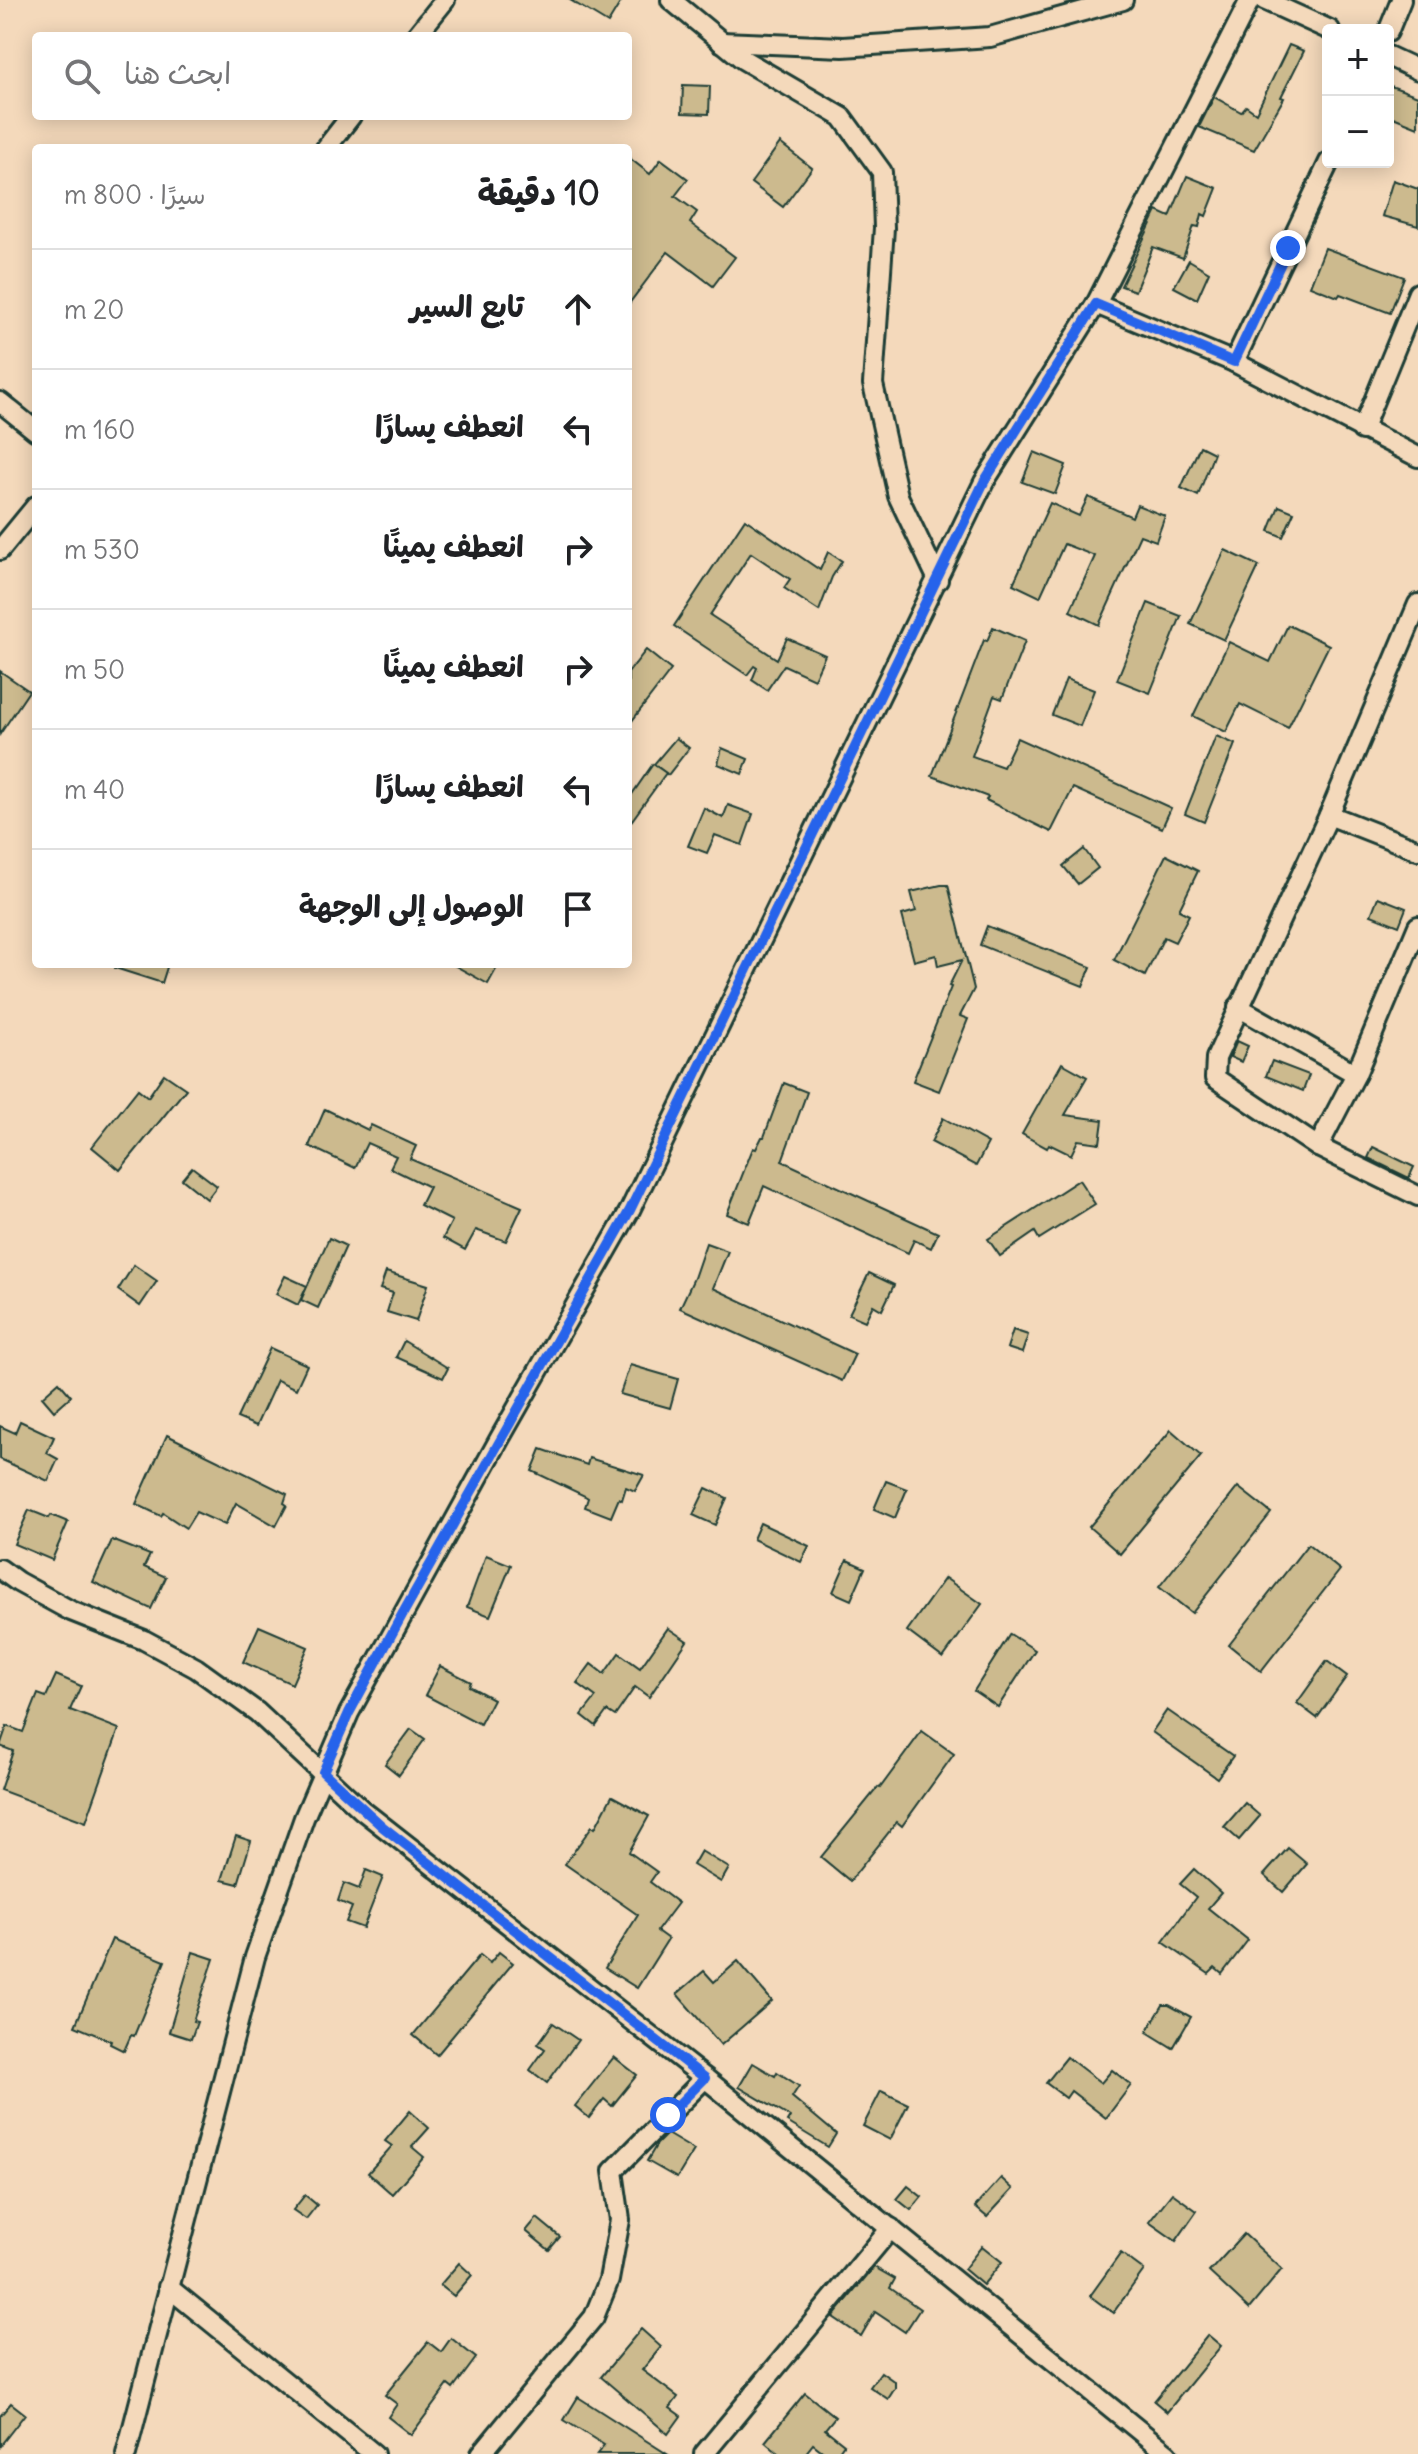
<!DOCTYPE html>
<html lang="ar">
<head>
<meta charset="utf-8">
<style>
  body { margin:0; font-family:Delius,"Playpen Sans Arabic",sans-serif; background:#f2f2f2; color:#202124; direction:rtl }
  .controls { position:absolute; right:24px; top:24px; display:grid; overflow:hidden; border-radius:8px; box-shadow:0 4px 20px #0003 }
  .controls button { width:72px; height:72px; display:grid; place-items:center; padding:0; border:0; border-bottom:2px solid #e0e0e0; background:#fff; color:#202124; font:40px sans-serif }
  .stop { position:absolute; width:24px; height:24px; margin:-18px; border:6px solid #2563eb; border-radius:50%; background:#fff }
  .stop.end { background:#2563eb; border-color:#fff; box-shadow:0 2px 8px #0008 }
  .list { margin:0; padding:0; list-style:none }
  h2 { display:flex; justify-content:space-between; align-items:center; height:104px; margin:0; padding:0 32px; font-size:34px }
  h2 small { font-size:26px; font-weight:400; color:#757577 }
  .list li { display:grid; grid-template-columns:52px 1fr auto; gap:24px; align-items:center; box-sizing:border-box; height:120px; padding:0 32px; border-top:2px solid #e0e0e0 }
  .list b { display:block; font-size:30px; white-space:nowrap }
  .list em { font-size:26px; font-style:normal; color:#757577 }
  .icon { flex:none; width:44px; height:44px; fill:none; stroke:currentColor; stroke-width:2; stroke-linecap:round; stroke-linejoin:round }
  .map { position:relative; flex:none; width:1418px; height:2454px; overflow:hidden; direction:ltr }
  .search { position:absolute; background:#fff; box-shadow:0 4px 20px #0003; left:32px; top:32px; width:600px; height:88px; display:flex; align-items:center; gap:20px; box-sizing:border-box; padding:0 28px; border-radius:8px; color:#757577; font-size:30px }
  .panel { position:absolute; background:#fff; box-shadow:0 4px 20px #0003; left:32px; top:144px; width:600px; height:824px; border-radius:8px; direction:rtl }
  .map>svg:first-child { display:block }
  .building { fill:#ccba8e; stroke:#1f3d34; stroke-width:2 }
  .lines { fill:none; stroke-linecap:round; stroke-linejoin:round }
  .street-casing { stroke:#1f3d34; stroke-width:24 }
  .street { stroke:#f4d9bb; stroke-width:18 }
  .route { stroke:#2563eb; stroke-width:10 }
</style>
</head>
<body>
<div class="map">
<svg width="1418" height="2454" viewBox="0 0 1418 2454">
  <rect width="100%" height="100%" fill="#f4d9bb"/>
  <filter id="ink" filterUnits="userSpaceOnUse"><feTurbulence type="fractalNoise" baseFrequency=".0125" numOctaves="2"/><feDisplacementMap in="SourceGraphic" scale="16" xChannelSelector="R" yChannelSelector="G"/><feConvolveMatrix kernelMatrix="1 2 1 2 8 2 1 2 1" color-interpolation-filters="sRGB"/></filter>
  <g filter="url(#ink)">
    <g class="building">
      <path d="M570,0H622L608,23Z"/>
      <path d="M1289,45L1304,51L1281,97L1284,98L1254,150L1199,127L1214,97L1241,112L1246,106L1256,113Z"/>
      <path d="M683,85L710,86L709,114L682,113Z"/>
      <path d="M1388,85L1418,96V127L1388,115Z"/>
      <path d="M780,143L812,168L783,207L751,183Z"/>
      <path d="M628,157L650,174L661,159L688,179L675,196L697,212L690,223L735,257L713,286L668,252L628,305Z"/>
      <path d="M1187,176L1217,188L1206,216L1202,214L1199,227L1194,226L1183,258L1153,247L1135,291L1121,286L1157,211L1170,217Z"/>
      <path d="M1393,180L1418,189V226L1382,216Z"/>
      <path d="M1325,248L1404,277L1390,313L1340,294L1338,297L1310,286Z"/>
      <path d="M1189,260L1209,272L1197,299L1174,287Z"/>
      <path d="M1200,446L1214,453L1198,496L1181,488Z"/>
      <path d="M1034,452L1066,465L1055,494L1022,482Z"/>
      <path d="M1088,497L1132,517L1137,505L1165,516L1156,541L1140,535L1099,625L1070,611L1095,556L1064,544L1040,597L1013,584L1050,503L1079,516Z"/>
      <path d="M1279,506L1294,512L1283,537L1269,531Z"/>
      <path d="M745,519L820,570L828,552L842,561L832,577L819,611L784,588L790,579L751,553L710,615L777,659L787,638L825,655L814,679L784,665L767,690L752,680L757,668L754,666L747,675L674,626Z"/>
      <path d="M1225,550L1259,566L1224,640L1190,624Z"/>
      <path d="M1148,603L1181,616L1150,693L1117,680Z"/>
      <path d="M1288,625L1329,645L1288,728L1240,704L1226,732L1193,716L1229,642L1270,662Z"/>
      <path d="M993,627L1025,641L1002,699L994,696L972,756L1003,767L1017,738L1171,808L1162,828L1073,788L1051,832L986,800L988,797L932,776L984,640L987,641Z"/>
      <path d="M646,650L671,670L628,726V673Z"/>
      <path d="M0,671L29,691L0,734Z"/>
      <path d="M1066,679L1094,690L1080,726L1052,715Z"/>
      <path d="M1216,736L1235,744L1204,822L1185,814Z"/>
      <path d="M676,738L689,748L668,775L654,764Z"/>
      <path d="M722,748L748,759L742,774L718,764Z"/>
      <path d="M653,764L666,773L630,823L628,821V800Z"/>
      <path d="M728,805L753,814L742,845L715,835L707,853L688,846L704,808L723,818Z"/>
      <path d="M1084,849L1098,868L1078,884L1063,866Z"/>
      <path d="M1166,855L1198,871L1179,910L1189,915L1175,942L1164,937L1145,976L1114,960Z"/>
      <path d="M941,885H948L974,989L960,1016L968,1019L939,1091L913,1081L951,987L949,986L962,960L938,966L936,955L914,961L902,915L916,911L911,892Z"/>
      <path d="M1378,897L1406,908L1399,926L1371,915Z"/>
      <path d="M987,926L1091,967L1083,986L980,945Z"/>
      <path d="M115,964H168L162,983L115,968Z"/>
      <path d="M452,964H499L488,984Z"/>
      <path d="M1237,1041L1248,1046L1241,1062L1230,1057Z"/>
      <path d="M1272,1061L1309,1075L1303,1091L1266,1076Z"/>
      <path d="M1062,1063L1087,1077L1065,1115L1103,1120L1100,1143L1078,1140L1071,1155L1049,1144L1047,1148L1022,1134Z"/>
      <path d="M164,1074L186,1089L120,1170L92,1147L138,1089L148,1097Z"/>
      <path d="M784,1083L807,1092L782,1161L938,1233L931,1248L914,1240L908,1253L764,1186L749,1223L727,1214L753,1148L756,1149L762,1137H764Z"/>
      <path d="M325,1109L368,1130L371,1125L416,1146L410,1159L522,1207L506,1241L476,1230L465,1250L443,1238L452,1221L420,1205L429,1187L390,1168L396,1156L367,1143L355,1168L309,1146Z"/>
      <path d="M943,1118L988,1143L976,1166L931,1142Z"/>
      <path d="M1373,1147L1414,1167L1409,1178L1368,1158Z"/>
      <path d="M192,1167L217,1186L207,1199L182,1179Z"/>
      <path d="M1079,1180L1095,1204L1039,1239L1035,1232L1000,1256L988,1239Z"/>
      <path d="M329,1238L346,1246L318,1308L301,1300Z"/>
      <path d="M706,1243L728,1251L713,1288L855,1354L842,1381L680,1308L694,1278Z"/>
      <path d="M134,1265L157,1281L140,1306L118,1290Z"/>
      <path d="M386,1272L428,1285L416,1321L387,1312L393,1293L380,1289Z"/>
      <path d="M869,1273L894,1285L882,1310L873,1305L865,1321L849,1314Z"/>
      <path d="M285,1276L307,1286L298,1305L276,1294Z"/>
      <path d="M1013,1330L1028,1335L1022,1353L1007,1348Z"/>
      <path d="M404,1341L448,1368L443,1378L396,1357Z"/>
      <path d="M270,1348L307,1365L296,1389L277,1380L256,1426L237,1418Z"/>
      <path d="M630,1365L678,1379L670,1408L620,1394Z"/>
      <path d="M59,1382L71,1396L54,1411L42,1397Z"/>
      <path d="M20,1421L54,1437L47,1453L58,1459L48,1481L0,1459V1426L15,1433Z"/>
      <path d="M1171,1430L1201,1456L1120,1554L1089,1527Z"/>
      <path d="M167,1435L287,1494L284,1503L287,1505L276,1526L236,1503L225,1525L196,1512L186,1528L163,1513L161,1516L136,1504Z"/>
      <path d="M541,1449L587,1465L589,1458L644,1475L635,1491L626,1487L622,1500L619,1498L611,1517L585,1507L588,1498L585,1496L532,1471Z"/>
      <path d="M886,1481L907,1489L895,1518L874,1509Z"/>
      <path d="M1238,1487L1271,1513L1192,1613L1159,1587Z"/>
      <path d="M706,1488L727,1498L715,1525L693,1515Z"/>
      <path d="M29,1510L49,1518L51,1515L68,1522L52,1560L14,1544Z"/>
      <path d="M760,1523L809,1546L801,1562L753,1539Z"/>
      <path d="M112,1540L150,1555L144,1567L166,1577L151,1609L93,1582Z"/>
      <path d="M1308,1544L1340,1570L1261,1671L1229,1645Z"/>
      <path d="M486,1555L511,1565L490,1616L467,1607Z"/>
      <path d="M847,1560L865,1568L851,1600L833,1592Z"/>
      <path d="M945,1578L982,1604L943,1658L907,1631Z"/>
      <path d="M259,1626L308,1647L292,1684L243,1662Z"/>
      <path d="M668,1628L687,1641L649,1697L635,1687L615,1716L607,1711L596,1726L582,1715L596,1697L577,1683L591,1664L604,1674L619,1653L640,1668Z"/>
      <path d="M1010,1634L1035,1650L998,1707L974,1691Z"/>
      <path d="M1327,1661L1347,1676L1317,1718L1297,1703Z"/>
      <path d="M440,1666L471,1682L469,1686L493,1699L480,1724L425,1695Z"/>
      <path d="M56,1675L81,1686L70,1710L119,1729L86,1822L0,1790L13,1751L0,1746L7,1726L23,1732L38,1694L46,1697Z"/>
      <path d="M1167,1710L1233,1756L1217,1778L1152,1732Z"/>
      <path d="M411,1729L425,1739L399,1775L385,1764Z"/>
      <path d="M922,1731L954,1754L902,1826L897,1822L850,1881L821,1857L878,1787L880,1788Z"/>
      <path d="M612,1796L649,1816L629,1852L657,1872L650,1882L678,1903L657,1931L668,1939L637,1988L605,1968L638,1915L565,1864L592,1826L595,1828Z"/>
      <path d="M1245,1803L1260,1816L1239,1840L1224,1827Z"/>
      <path d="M236,1836L251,1841L238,1884L222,1880Z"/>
      <path d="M1288,1848L1307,1864L1283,1892L1264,1875Z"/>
      <path d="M701,1851L729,1868L721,1882L693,1865Z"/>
      <path d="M1194,1869L1221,1893L1208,1908L1248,1940L1222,1974L1215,1968L1209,1974L1163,1942L1196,1897L1180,1884Z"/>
      <path d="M366,1870L383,1877L363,1928L346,1922L352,1907L338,1901L344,1883L359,1889Z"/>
      <path d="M112,1939L165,1961L134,2036L131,2035L124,2051L110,2044L111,2041L75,2026Z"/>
      <path d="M193,1952L214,1959L193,2021L197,2022L191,2039L169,2032Z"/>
      <path d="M499,1952L513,1963L437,2055L413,2035L480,1955L490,1963Z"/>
      <path d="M738,1961L772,2001L721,2045L677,1994L704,1971L714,1982Z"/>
      <path d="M1163,2005H1169L1191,2017L1173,2048L1147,2032Z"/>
      <path d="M553,2023L578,2040L547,2083L530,2070L545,2049L538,2044Z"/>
      <path d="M614,2057L637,2075L612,2106L604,2099L589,2118L575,2106Z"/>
      <path d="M1067,2057L1101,2083L1112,2070L1131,2085L1106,2118L1071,2091L1066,2098L1046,2083Z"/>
      <path d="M753,2063L775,2076L777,2072L799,2086L792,2097L836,2134L828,2147L787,2122L790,2117L739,2087Z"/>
      <path d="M881,2091L908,2104L890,2140L863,2126Z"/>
      <path d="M410,2111L429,2128L412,2147L424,2157L392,2194L368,2173L392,2146L385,2141Z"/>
      <path d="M667,2134L694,2150L677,2178L647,2161L657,2144Z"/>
      <path d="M1001,2178L1013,2189L987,2217L975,2207Z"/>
      <path d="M908,2186L922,2197L911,2210L897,2199Z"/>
      <path d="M1172,2193L1197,2211L1176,2241L1149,2222Z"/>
      <path d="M305,2195L317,2205L306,2219L293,2210Z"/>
      <path d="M537,2218L560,2237L549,2250L526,2231Z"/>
      <path d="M1244,2234L1282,2269L1249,2309L1209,2272Z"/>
      <path d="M982,2246L1002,2262L983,2285L964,2269Z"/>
      <path d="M1121,2253L1144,2270L1113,2313L1090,2296Z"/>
      <path d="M459,2263L472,2275L454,2296L440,2285Z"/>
      <path d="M874,2267L895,2279L890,2288L920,2309L905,2332L875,2312L861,2336L833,2317Z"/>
      <path d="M641,2329L661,2347L642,2370L678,2397L670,2408L681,2416L668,2434L601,2377Z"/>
      <path d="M1208,2335L1221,2346L1167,2412L1154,2401Z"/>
      <path d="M451,2338L476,2358L453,2389L448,2385L411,2435L388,2417L397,2404L385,2395L428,2342L441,2352Z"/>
      <path d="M881,2372L895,2382V2388L888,2399L870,2387Z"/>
      <path d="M805,2393L835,2417L825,2429L844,2444L837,2454H826L813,2444L805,2454H779L765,2442Z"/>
      <path d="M578,2397L667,2454H597L604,2445L564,2420Z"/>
      <path d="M11,2403L25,2414L0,2446V2416Z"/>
    </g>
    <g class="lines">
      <g class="street-casing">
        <g id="street">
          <path d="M671,0L744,60L842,117L882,172L884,228L873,384L898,496L938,580"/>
          <path d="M1264,0L1330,30"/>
          <path d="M1388,32L1401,0"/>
          <path d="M416,36L445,0"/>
          <path d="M721,42L843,47L990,37L1123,0"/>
          <path d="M1388,56L1418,70"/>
          <path d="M326,148L351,116"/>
          <path d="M1096,304L1250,0"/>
          <path d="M1234,362L1329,162"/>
          <path d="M0,402L36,431"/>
          <path d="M1362,430L1418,293"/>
          <path d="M0,550L36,506"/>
          <path d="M1418,604L1329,815L1216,1058L1215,1078L1318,1147L1418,1196"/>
          <path d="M1329,815L1418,850"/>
          <path d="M1238,1007L1356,1074"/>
          <path d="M1318,1147L1356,1074L1418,926"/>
          <path d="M0,1569L18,1582L71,1611L144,1640L196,1668L257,1712L362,1810L705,2078L1168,2454"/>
          <path d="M168,2287L374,2454"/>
          <path d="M126,2454L255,1957L304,1818L349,1713L500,1438L630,1210L984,482L1096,304L1234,362L1418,457"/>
          <path d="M481,2454L594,2317L609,2280L620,2220L613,2171L705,2078"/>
          <path d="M704,2454L891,2228"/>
        </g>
      </g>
      <use href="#street" class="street"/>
    </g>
  </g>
  <g class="lines" filter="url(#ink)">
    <path class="route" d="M668,2115L705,2078L383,1827L323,1772L349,1713L402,1615L630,1210L984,482L1096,304L1234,362L1288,248"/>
  </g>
</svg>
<div class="controls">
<button>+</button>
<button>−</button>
</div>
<div class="stop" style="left:668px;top:2115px"></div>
<div class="stop end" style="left:1288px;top:248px"></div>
<div class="search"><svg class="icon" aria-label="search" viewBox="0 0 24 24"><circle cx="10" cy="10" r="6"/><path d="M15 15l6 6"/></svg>ابحث هنا</div>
<section class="panel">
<h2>10 دقيقة<small>سيرًا · 800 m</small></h2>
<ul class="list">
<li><svg class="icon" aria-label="ahead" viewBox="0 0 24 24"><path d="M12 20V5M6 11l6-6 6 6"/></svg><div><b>تابع السير</b></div><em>20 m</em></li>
<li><svg class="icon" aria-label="left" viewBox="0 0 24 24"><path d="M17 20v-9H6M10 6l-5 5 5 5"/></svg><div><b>انعطف يسارًا</b></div><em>160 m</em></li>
<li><svg class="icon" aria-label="right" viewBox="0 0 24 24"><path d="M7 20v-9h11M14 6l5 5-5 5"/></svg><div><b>انعطف يمينًا</b></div><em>530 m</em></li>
<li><svg class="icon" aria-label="right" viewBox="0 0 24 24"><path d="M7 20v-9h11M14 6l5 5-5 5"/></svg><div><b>انعطف يمينًا</b></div><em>50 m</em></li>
<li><svg class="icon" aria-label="left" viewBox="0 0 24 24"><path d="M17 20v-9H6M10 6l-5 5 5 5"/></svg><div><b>انعطف يسارًا</b></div><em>40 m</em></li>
<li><svg class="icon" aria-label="arrive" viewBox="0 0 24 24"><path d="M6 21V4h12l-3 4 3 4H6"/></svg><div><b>الوصول إلى الوجهة</b></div></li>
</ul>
</section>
</div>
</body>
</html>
